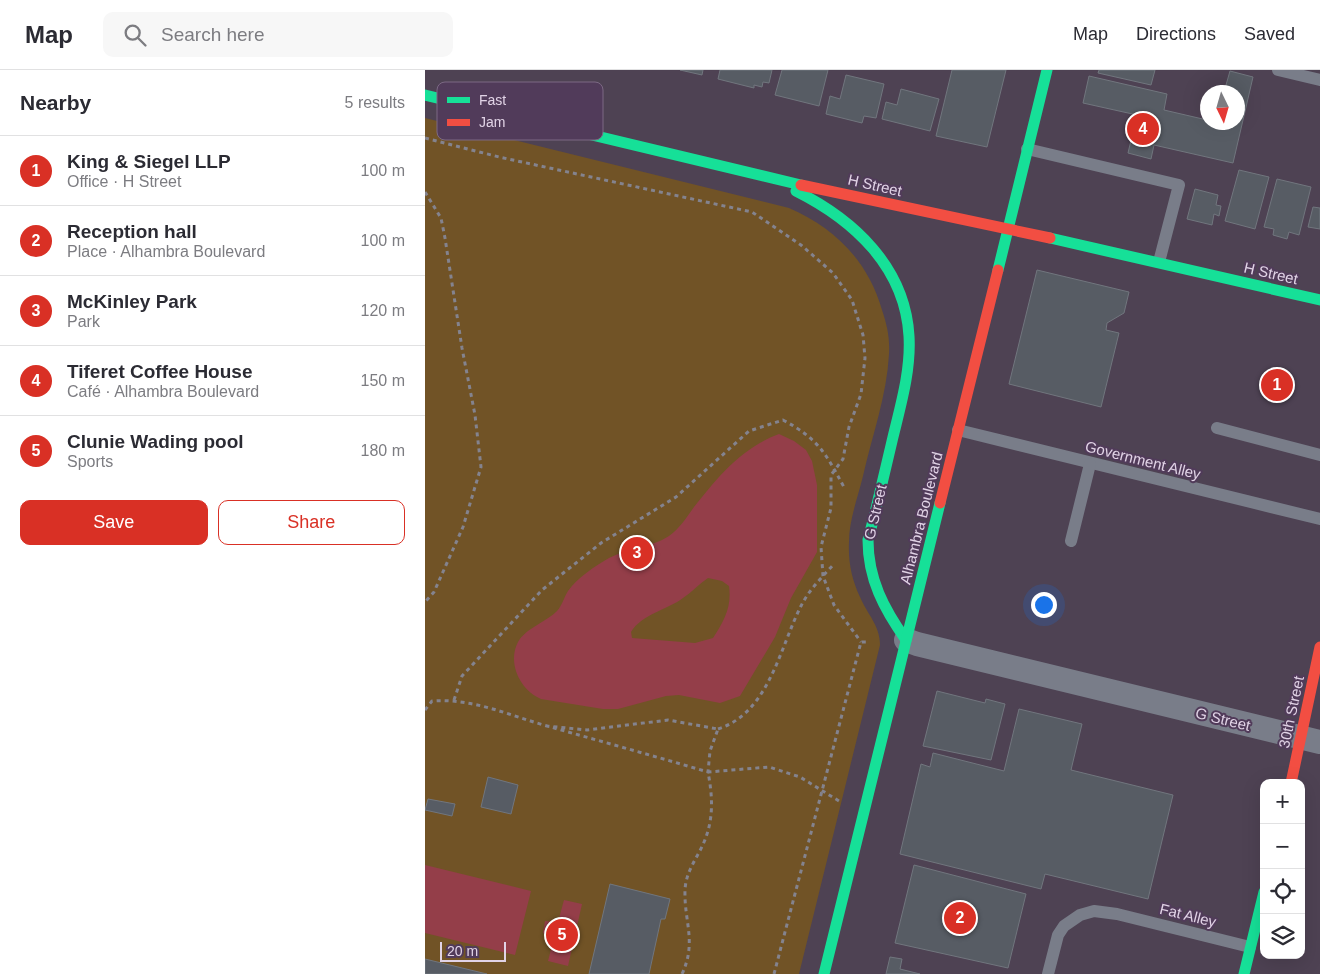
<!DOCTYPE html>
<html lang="en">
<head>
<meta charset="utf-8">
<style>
  body { margin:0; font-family:Arial,sans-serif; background:#f7f7f7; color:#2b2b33 }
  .controls { position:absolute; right:15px; bottom:15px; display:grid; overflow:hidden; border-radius:10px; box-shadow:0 5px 20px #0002 }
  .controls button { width:45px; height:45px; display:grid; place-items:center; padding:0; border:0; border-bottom:1px solid #e1e1e2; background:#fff; color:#2b2b33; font:25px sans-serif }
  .compass { position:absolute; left:775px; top:15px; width:45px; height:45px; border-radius:50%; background:#fff; box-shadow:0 5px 20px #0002; rotate:175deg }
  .scale { position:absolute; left:15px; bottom:12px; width:66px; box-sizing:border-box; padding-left:5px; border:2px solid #e1d3e6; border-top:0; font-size:14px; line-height:18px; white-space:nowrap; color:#e1d3e6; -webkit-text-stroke:4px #513b5a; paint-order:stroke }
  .you { position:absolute; left:618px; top:534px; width:18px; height:18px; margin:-12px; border:4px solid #fff; border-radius:50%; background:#1a73e8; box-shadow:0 0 0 8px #1a73e833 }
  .badge { display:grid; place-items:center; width:32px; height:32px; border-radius:50%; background:#d93025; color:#fff; font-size:16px; font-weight:700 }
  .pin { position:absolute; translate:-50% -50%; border:2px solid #fff; box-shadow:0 1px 5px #0006 }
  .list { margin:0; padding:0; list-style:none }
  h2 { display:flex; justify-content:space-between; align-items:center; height:65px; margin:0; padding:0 20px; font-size:21px }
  h2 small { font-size:16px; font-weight:400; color:#7c7c81 }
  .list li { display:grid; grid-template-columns:32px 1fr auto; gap:15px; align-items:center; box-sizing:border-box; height:70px; padding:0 20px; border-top:1px solid #e1e1e2 }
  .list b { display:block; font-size:19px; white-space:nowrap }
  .list p { margin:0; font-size:16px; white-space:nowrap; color:#7c7c81 }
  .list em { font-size:16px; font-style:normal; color:#7c7c81 }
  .actions { display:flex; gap:10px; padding:15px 20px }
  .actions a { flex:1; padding:11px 0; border:1px solid #d93025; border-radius:10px; text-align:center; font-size:18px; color:#d93025 }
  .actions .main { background:#d93025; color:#fff }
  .icon { flex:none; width:28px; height:28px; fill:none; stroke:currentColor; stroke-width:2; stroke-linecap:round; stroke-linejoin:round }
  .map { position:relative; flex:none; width:895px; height:904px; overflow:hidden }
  header { display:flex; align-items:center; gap:30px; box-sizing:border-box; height:70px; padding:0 25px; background:#fff; border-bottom:1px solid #e1e1e2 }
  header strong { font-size:24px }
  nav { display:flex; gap:28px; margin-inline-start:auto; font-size:18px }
  .search { width:350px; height:45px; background:#f7f7f7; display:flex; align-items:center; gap:12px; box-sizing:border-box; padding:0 18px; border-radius:10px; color:#7c7c81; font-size:19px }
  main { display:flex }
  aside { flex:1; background:#fff }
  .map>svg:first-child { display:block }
  .green { fill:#715326 }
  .water { fill:#943e49; fill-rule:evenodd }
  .building { fill:#575c64; stroke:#71767e }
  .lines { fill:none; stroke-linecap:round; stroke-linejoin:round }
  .path { stroke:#84838e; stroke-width:3; stroke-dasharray:4 4; stroke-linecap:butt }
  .lane { stroke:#797d89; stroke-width:12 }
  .street { stroke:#797d89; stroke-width:24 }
  .fast { stroke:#16e098; stroke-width:11 }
  .jam { stroke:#f24e42; stroke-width:11 }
  .labels { text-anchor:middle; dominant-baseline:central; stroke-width:4; stroke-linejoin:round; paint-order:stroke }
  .street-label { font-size:15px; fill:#e1d3e6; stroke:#513b5a }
  .key { fill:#513b5a; stroke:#7c6984; stroke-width:1 }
  .key-label { font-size:14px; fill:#e1d3e6 }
</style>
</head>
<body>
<header>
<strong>Map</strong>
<div class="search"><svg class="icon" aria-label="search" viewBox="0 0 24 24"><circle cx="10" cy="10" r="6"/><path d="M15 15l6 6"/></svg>Search here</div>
<nav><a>Map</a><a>Directions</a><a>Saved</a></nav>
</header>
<main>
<aside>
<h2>Nearby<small>5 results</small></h2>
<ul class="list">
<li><span class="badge">1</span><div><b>King &amp; Siegel LLP</b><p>Office · H Street</p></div><em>100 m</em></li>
<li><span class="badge">2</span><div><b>Reception hall</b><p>Place · Alhambra Boulevard</p></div><em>100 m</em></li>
<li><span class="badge">3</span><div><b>McKinley Park</b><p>Park</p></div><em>120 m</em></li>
<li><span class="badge">4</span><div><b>Tiferet Coffee House</b><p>Café · Alhambra Boulevard</p></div><em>150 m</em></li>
<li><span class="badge">5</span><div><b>Clunie Wading pool</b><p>Sports</p></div><em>180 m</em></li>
</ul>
<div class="actions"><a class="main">Save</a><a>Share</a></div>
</aside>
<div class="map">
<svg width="895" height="904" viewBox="0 0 895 904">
  <rect width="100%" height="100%" fill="#4e4253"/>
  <path class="green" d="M0,48L364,138C410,158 443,191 457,240C462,255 465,268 464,284C462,325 447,366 438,406C433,427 424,450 424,472C423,492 427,510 435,527C442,544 455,555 455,575L374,904H0Z"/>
  <g class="water">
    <path d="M354,364L369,371L381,380L387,391L392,415V482L366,528L350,567L315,626L295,633L254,625L241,626L193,639H178L116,629C95,620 82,593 93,572C101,558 121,552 132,541C137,536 139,527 143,521C152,508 170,496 184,488C203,478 226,478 244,466C254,459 262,447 269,437C293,407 316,378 354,364ZM283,508L297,511L304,516C307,537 299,551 288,568L270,573L207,568L206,562C217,544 242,540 258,528C267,522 274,514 283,508Z"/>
    <path d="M0,795L106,821L90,885L0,863Z"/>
    <path d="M139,830L157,834L143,896L123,891L129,868L118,863L120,851L133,852Z"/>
  </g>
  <g class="building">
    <path d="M255,0H278L277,5Z"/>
    <path d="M295,0H347L344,13L338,12L337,17L329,15V18L293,9Z"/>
    <path d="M357,0H403L394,36L350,25Z"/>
    <path d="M527,0H581L562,77L511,66Z"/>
    <path d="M674,0H730L726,15L673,3Z"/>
    <path d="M805,1L828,7L808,93L729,75L726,89L703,83L712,45L658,33L664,6L742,24L739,40L782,50V52H812V22H799Z"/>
    <path d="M421,5L459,14L451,48L439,46L437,53L401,44L405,26L415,29Z"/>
    <path d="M476,19L514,29L505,61L457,49L461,32L472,35Z"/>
    <path d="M814,100L844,107L830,159L800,151Z"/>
    <path d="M852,109L886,117L874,165L864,162L862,169L848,165L849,159L839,157Z"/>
    <path d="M770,119L793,125L791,135L796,136L794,146L789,144L787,155L762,149Z"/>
    <path d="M888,137L895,138V159L883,157Z"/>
    <path d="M612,200L704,222L699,243L682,253L681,260L694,263L676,337L584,314Z"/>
    <path d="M512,621L560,633L561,629L580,634L566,690L498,676Z"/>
    <path d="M594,639L657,654L646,700L748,725L723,829L620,804L616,819L475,784L496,694L505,697L508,683L579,701Z"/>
    <path d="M63,707L93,715L86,744L56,737Z"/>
    <path d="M3,729L30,734L27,746L0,740Z"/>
    <path d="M489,795L601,824L583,898L470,873Z"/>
    <path d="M185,814L245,829L240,849H236L224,904H164Z"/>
    <path d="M465,887L477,889L475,899L495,904H461Z"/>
    <path d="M0,889L62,904H0Z"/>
  </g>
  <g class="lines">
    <g class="path">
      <path d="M0,68L74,87L327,142L376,175L408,203L427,230L438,265L440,288L436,324L424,357L418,389L406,405V438L396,477L398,506L409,535L436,572"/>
      <path d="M0,122L16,148L20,168L37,278L50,345L56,397L38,457L9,522L0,532"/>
      <path d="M29,630L37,606L117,520L176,473L251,427L324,361L358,350C394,369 401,384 420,419"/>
      <path d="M0,640L7,631C48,628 83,645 122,656C175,671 229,686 283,702L285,681L293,659L243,650L162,660L122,656"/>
      <path d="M293,659C344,643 355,577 376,536C384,520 397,507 409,494"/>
      <path d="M257,904C272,872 259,852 260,820C261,799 275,785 281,767C289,745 287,723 283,702L344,697L375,707L414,731"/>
      <path d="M349,904L436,572H442"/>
    </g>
    <g class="lane">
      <path d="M853,0L895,10"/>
      <path d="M602,79L754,115L734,192"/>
      <path d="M792,358L895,385"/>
      <path d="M533,360L895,449"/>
      <path d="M646,471L665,394"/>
      <path d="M623,904L633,865L639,856L655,845L669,841L692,844L825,877"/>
    </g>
    <path class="street" d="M481,570L492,574L895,672"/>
    <g class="fast">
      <path d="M0,25L376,115"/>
      <path d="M371,121C429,150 480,197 484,266C486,300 476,334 468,367C460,401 452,436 443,470C443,509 459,539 481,570"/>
      <path d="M625,168L895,230"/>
      <path d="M573,200L622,0"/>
      <path d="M399,904L515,433"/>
      <path d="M819,904L839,822"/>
    </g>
    <g class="jam">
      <path d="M376,115L625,168"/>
      <path d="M515,433L573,200"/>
      <path d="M866,713L895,577"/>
    </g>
  </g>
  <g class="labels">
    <g class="street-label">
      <text transform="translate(450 115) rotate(13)">H Street</text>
      <text transform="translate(846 203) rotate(13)">H Street</text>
      <text transform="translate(718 390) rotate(14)">Government Alley</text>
      <text transform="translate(450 442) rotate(-77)">G Street</text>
      <text transform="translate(496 448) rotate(-76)">Alhambra Boulevard</text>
      <text transform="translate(866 642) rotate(-78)">30th Street</text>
      <text transform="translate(798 649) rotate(14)">G Street</text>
      <text transform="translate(763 845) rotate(14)">Fat Alley</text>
    </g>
  </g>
  <rect x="12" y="12" width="166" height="58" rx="8" class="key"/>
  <rect x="22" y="27" width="23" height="6" fill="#16e098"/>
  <rect x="22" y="49" width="23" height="7" fill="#f24e42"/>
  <g class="key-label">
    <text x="54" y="35">Fast</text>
    <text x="54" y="57">Jam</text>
  </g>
</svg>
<div class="controls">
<button>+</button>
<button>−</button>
<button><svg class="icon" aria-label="locate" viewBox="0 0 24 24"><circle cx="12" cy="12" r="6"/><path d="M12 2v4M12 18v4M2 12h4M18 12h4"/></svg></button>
<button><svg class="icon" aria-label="layers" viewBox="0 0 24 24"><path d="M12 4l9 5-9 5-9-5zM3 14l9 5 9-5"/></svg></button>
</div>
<svg class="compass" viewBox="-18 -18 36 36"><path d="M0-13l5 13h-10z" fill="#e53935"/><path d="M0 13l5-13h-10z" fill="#7c7c81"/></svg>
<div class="scale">20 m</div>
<div class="you"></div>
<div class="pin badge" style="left:852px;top:315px">1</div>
<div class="pin badge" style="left:535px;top:848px">2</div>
<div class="pin badge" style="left:212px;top:483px">3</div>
<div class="pin badge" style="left:718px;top:59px">4</div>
<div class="pin badge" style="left:137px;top:865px">5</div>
</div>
</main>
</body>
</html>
